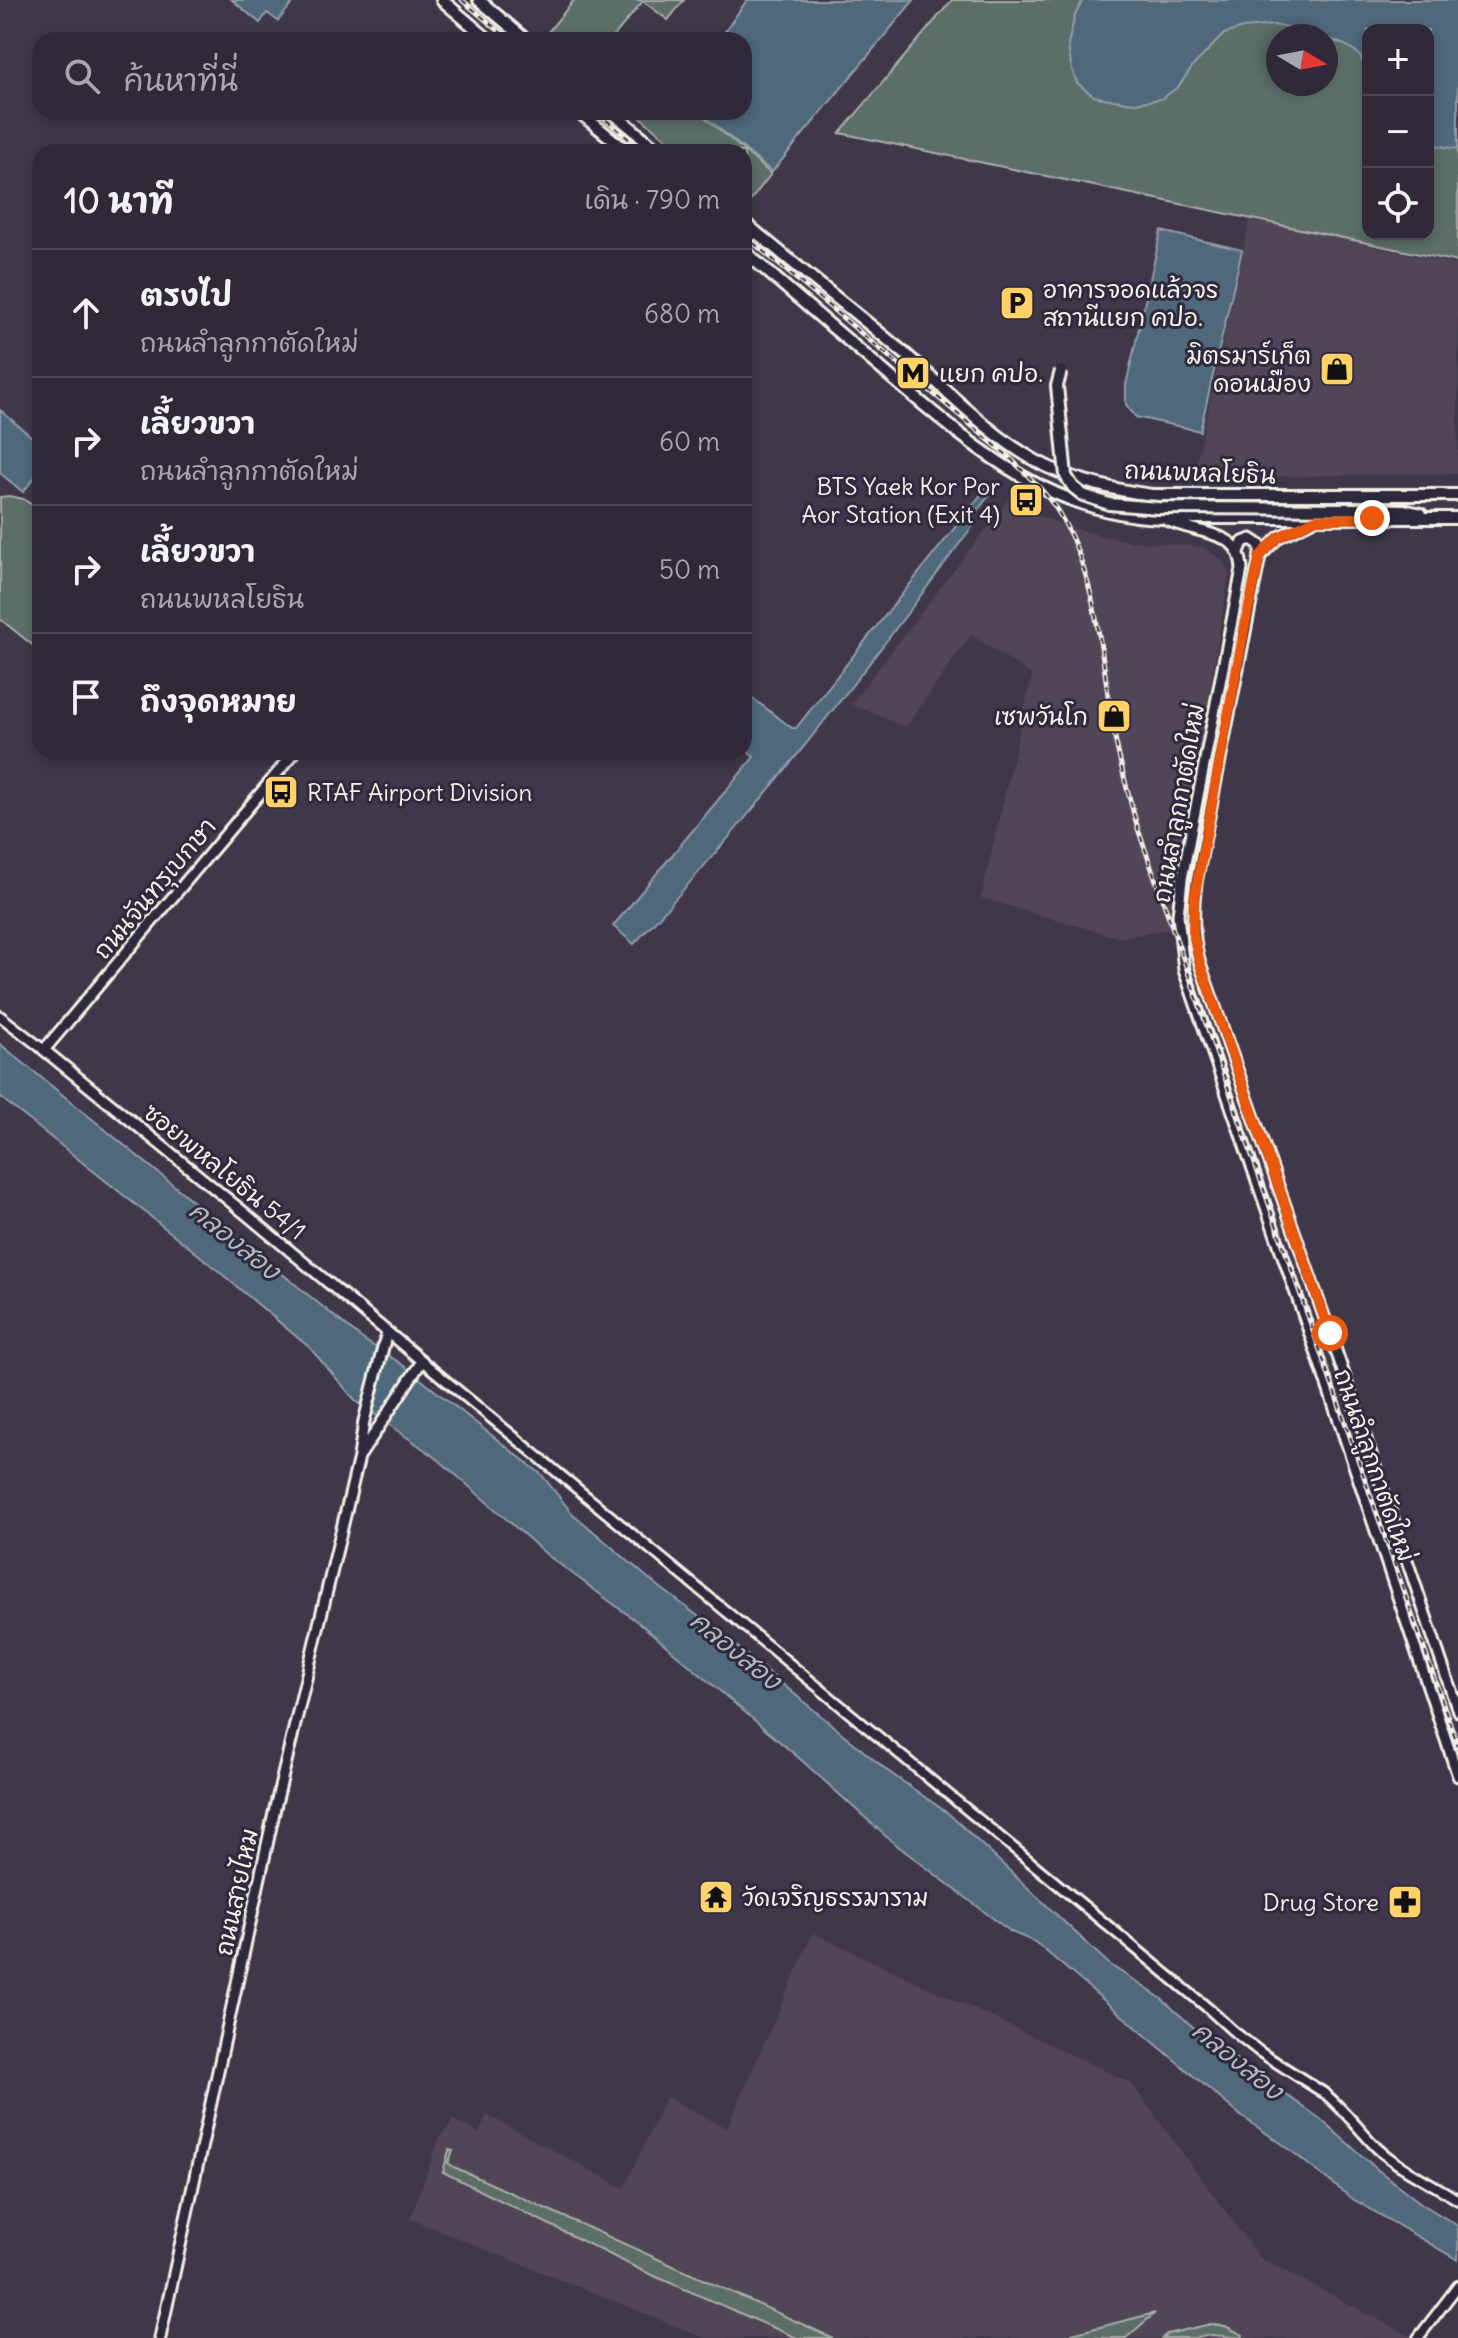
<!DOCTYPE html>
<html lang="th">
<head>
<meta charset="utf-8">
<style>
  body { margin:0; font-family:Delius,"Playpen Sans Thai",sans-serif; background:#3d3543; color:#f1f3f6 }
  .controls { position:absolute; right:24px; top:24px; display:grid; overflow:hidden; border-radius:16px; box-shadow:0 4px 12px #0003 }
  .controls button { width:72px; height:72px; display:grid; place-items:center; padding:0; border:0; border-bottom:2px solid #4c4553; background:#312938; color:#f1f3f6; font:40px sans-serif }
  .compass { position:absolute; left:1266px; top:24px; width:72px; height:72px; border-radius:50%; background:#312938; box-shadow:0 4px 12px #0003; rotate:100deg }
  .stop { position:absolute; width:24px; height:24px; margin:-18px; border:6px solid #ea580c; border-radius:50%; background:#fff }
  .stop.end { background:#ea580c; border-color:#fff; box-shadow:0 2px 8px #0008 }
  .list { margin:0; padding:0; list-style:none }
  h2 { display:flex; justify-content:space-between; align-items:center; height:104px; margin:0; padding:0 32px; font-size:34px }
  h2 small { font-size:26px; font-weight:400; color:#a8a6ae }
  .list li { display:grid; grid-template-columns:52px 1fr auto; gap:24px; align-items:center; box-sizing:border-box; height:128px; padding:0 32px; border-top:2px solid #4c4553 }
  .list b { display:block; font-size:30px; white-space:nowrap }
  .list p { margin:0; font-size:26px; white-space:nowrap; color:#a8a6ae }
  .list em { font-size:26px; font-style:normal; color:#a8a6ae }
  .icon { flex:none; width:44px; height:44px; fill:none; stroke:currentColor; stroke-width:2; stroke-linecap:round; stroke-linejoin:round }
  .map { position:relative; flex:none; width:1458px; height:2338px; overflow:hidden }
  .search { position:absolute; background:#312938; box-shadow:0 4px 12px #0003; left:32px; top:32px; width:720px; height:88px; display:flex; align-items:center; gap:20px; box-sizing:border-box; padding:0 28px; border-radius:24px; color:#a8a6ae; font-size:30px }
  .panel { position:absolute; background:#312938; box-shadow:0 4px 12px #0003; left:32px; top:144px; width:720px; height:616px; border-radius:24px }
  .map>svg:first-child { display:block }
  .built { fill:#514458 }
  .green { fill:#5b6e67; stroke:#a8b0a8; stroke-width:2; fill-rule:evenodd }
  .water { fill:#50677b; stroke:#929ea7; stroke-width:2 }
  .lines { fill:none; stroke-linecap:round; stroke-linejoin:round }
  .tertiary-casing { stroke:#f4f1e8; stroke-width:14 }
  .secondary-casing { stroke:#f4f1e8; stroke-width:15 }
  .primary-casing { stroke:#f4f1e8; stroke-width:16 }
  .tertiary { stroke:#2f2a3d; stroke-width:8 }
  .secondary { stroke:#2f2a3d; stroke-width:9 }
  .primary { stroke:#2f2a3d; stroke-width:10 }
  .rail-casing { stroke:#f4f1e8; stroke-width:5 }
  .rail { stroke:#2f2a3d; stroke-width:2; stroke-dasharray:6; stroke-linecap:butt }
  .primary-bridge-casing { stroke:#f4f1e8; stroke-width:16; stroke-linecap:butt }
  .primary-bridge { stroke:#2f2a3d; stroke-width:10 }
  .route { stroke:#ea580c; stroke-width:10 }
  .labels { text-anchor:middle; dominant-baseline:central; stroke-width:6; stroke-linejoin:round; paint-order:stroke }
  .poi-label { font-size:24px; fill:#f4f1e8; stroke:#2f2a3d; text-anchor:start }
  .street-label { font-size:24px; fill:#f4f1e8; stroke:#2f2a3d }
  .water-label { font-size:26px; font-style:italic; fill:#b2babc; stroke:#2f2a3d }
</style>
</head>
<body>
<div class="map">
<svg width="1458" height="2338" viewBox="0 0 1458 2338">
  <rect width="100%" height="100%" fill="#41374b"/>
  <filter id="ink" filterUnits="userSpaceOnUse"><feTurbulence type="fractalNoise" baseFrequency=".0125" numOctaves="2"/><feDisplacementMap in="SourceGraphic" scale="16" xChannelSelector="R" yChannelSelector="G"/><feConvolveMatrix kernelMatrix="1 2 1 2 8 2 1 2 1" color-interpolation-filters="sRGB"/></filter>
  <g filter="url(#ink)">
    <g class="built">
      <path d="M1250,219L1458,265V473L1193,478Z"/>
      <path d="M1008,500L1022,510L1061,524L1099,535L1130,541L1202,547L1222,560L1229,574L1170,929L1120,938L981,898L1032,675L971,635L906,727L851,704Z"/>
      <path d="M813,1933L1131,2083L1260,2258L1414,2338H705L410,2219L439,2139L453,2120L479,2133L487,2115L624,2188L666,2097L727,2128Z"/>
    </g>
    <g class="green">
      <path d="M574,0H684L668,20L643,1L613,37L615,40H549L544,37Z"/>
      <path d="M952,0H1458V262L840,133ZM1368,30H1428V234H1368ZM1278,36H1326V84H1278Z"/>
      <path d="M634,112H699L771,174L750,201L744,202V152H682Z"/>
      <path d="M10,496L23,499L40,510V651L0,619V497Z"/>
      <path d="M449,2150L453,2151L448,2163L454,2167L833,2338H797L643,2271L443,2172Z"/>
      <path d="M1155,2313L1126,2338H1072V2334Z"/>
      <path d="M1211,2324L1225,2326L1243,2335L1242,2338L1211,2335L1198,2338H1162L1167,2334Z"/>
    </g>
    <g class="water">
      <path d="M232,0H295L278,21L267,13L260,23Z"/>
      <path d="M747,0H914L772,172L699,112H744V40H719Z"/>
      <path d="M1083,0H1458V149L1428,144V30H1368V89C1363,52 1361,50 1326,38V36L1274,25L1243,28L1224,34L1193,66L1178,87L1161,99L1134,103L1114,100L1094,96L1077,83L1071,66L1068,44L1075,15Z"/>
      <path d="M1161,231L1242,250L1200,431L1136,417L1126,405V385Z"/>
      <path d="M0,410L40,444V471L23,492L0,473Z"/>
      <path d="M987,487L993,491L972,517L974,524C867,669 757,812 634,944L613,926L754,757L744,747V705L751,697L792,728H796Z"/>
      <path d="M0,1044L361,1338L400,1363L541,1474L572,1513L648,1578L724,1636L889,1772L949,1814L1109,1964L1162,1999L1201,2034L1319,2118L1378,2170L1422,2204L1458,2226V2260L1351,2198L1285,2146L1241,2116L1035,1942L1011,1932L890,1840L799,1758L643,1626L546,1554L439,1460L356,1401L310,1348L204,1259L0,1097Z"/>
    </g>
    <g class="lines">
      <g class="tertiary-casing">
        <g id="tertiary">
          <path d="M0,1016L44,1050"/>
          <path d="M422,1361L1209,2009L1232,2030L1260,2052L1324,2093C1344,2109 1359,2130 1377,2148C1400,2169 1432,2183 1458,2200"/>
          <path d="M1418,2338L1458,2286"/>
        </g>
      </g>
      <g class="secondary-casing">
        <g id="secondary">
          <path d="M744,242L756,232"/>
          <path d="M1316,519L1279,537L1260,556L1196,883C1192,912 1192,937 1200,964L1330,1333L1458,1711"/>
          <path d="M1166,520C1174,523 1182,526 1191,528C1216,536 1240,536 1242,569L1182,879L1178,915L1184,970L1312,1340L1458,1776"/>
          <path d="M1239,552L1243,542L1251,539L1260,545V556"/>
          <path d="M295,752L44,1050L247,1215L422,1361L361,1454"/>
          <path d="M160,2338L275,1808L359,1457L364,1421L387,1332"/>
        </g>
      </g>
      <g class="primary-casing">
        <g id="primary">
          <path d="M442,0L489,40"/>
          <path d="M479,0L526,40"/>
          <path d="M579,112L628,152"/>
          <path d="M612,112L660,152"/>
          <path d="M744,222C797,267 851,309 904,353C945,388 989,435 1036,461C1071,480 1113,490 1152,495H1458"/>
          <path d="M744,251C793,294 843,336 892,378C975,448 1049,514 1162,518H1458"/>
          <path d="M1357,509L1403,510L1421,514"/>
        </g>
      </g>
      <use href="#tertiary" class="tertiary"/>
      <use href="#secondary" class="secondary"/>
      <use href="#primary" class="primary"/>
      <g class="rail-casing">
        <g id="rail">
          <path d="M462,0L510,40"/>
          <path d="M597,112L644,152"/>
          <path d="M744,235L1008,456C1025,473 1044,490 1057,510C1096,572 1101,651 1112,722C1118,758 1128,793 1138,829L1458,1746"/>
        </g>
      </g>
      <use href="#rail" class="rail"/>
      <g class="primary-bridge-casing">
        <path id="primary-bridge" d="M1061,371L1057,386L1066,476L1073,487L1083,495L1109,504L1158,508L1357,509"/>
      </g>
      <use href="#primary-bridge" class="primary-bridge"/>
    </g>
  </g>
  <g class="lines" filter="url(#ink)">
    <path class="route" d="M1330,1333L1200,964L1193,933L1194,900L1245,625L1260,556L1279,537L1316,519L1372,518"/>
  </g>
  <defs>
    <g id="parking-square" transform="scale(1.8)"><rect x="-9" y="-9" width="18" height="18" rx="4" fill="#ffd166" stroke="#2f2a3d"/><path d="M-3.5-5.5H1a3.5 3.5 0 0 1 0 7H-1V5.5H-3.5ZM-1-3.4V-.6H.8a1.4 1.4 0 0 0 0-2.8Z" fill="#111"/></g>
    <g id="shop-square" transform="scale(1.8)"><rect x="-9" y="-9" width="18" height="18" rx="4" fill="#ffd166" stroke="#2f2a3d"/><path d="M-5-2.5h2.3a2.7 3.5 0 0 1 5.4 0H5L5.5 6h-11ZM-1.5-2.5h3a1.5 2.3 0 0 0-3 0Z" fill="#111"/></g>
    <g id="metro-square" transform="scale(1.8)"><rect x="-9" y="-9" width="18" height="18" rx="4" fill="#ffd166" stroke="#2f2a3d"/><path d="M-5.5 5V-5H-3L0 0L3-5H5.5V5H3V-.5L0 4L-3-.5V5Z" fill="#111"/></g>
    <g id="bus-square" transform="scale(1.8)"><rect x="-9" y="-9" width="18" height="18" rx="4" fill="#ffd166" stroke="#2f2a3d"/><path d="M-5-6H5V4H4V6H2V4H-2V6H-4V4H-5ZM-3.5-4V0h7V-4ZM-3.5 1.2v1.5H-2V1.2ZM2 1.2v1.5H3.5V1.2Z" fill="#111"/></g>
    <g id="temple-square" transform="scale(1.8)"><rect x="-9" y="-9" width="18" height="18" rx="4" fill="#ffd166" stroke="#2f2a3d"/><path d="M0-6L5-2H3V0L6.5 2.5H4V6H1.5V3h-3V6H-4V2.5H-6.5L-3 0V-2H-5Z" fill="#111"/></g>
    <g id="pharmacy-square" transform="scale(1.8)"><rect x="-9" y="-9" width="18" height="18" rx="4" fill="#ffd166" stroke="#2f2a3d"/><path d="M-2-6h4v4h4v4h-4v4h-4v-4h-4v-4h4Z" fill="#111"/></g>
  </defs>
  <g fill-rule="evenodd">
    <use href="#parking-square" x="1017" y="303"/>
    <use href="#shop-square" x="1337" y="369"/>
    <use href="#metro-square" x="913" y="373"/>
    <use href="#bus-square" x="1026" y="500"/>
    <use href="#shop-square" x="1114" y="716"/>
    <use href="#bus-square" x="281" y="792"/>
    <use href="#temple-square" x="716" y="1897"/>
    <use href="#pharmacy-square" x="1405" y="1902"/>
  </g>
  <g class="labels">
    <g class="poi-label">
      <text x="1043" y="289">อาคารจอดแล้วจร<tspan x="1043" dy="28">สถานีแยก คปอ.</tspan></text>
      <text x="1311" y="355" text-anchor="end">มิตรมาร์เก็ต<tspan x="1311" dy="28">ดอนเมือง</tspan></text>
      <text x="939" y="373">แยก คปอ.</text>
      <text x="1000" y="486" text-anchor="end">BTS Yaek Kor Por<tspan x="1000" dy="28">Aor Station (Exit 4)</tspan></text>
      <text x="1088" y="716" text-anchor="end">เซพวันโก</text>
      <text x="307" y="792">RTAF Airport Division</text>
      <text x="742" y="1897">วัดเจริญธรรมาราม</text>
      <text x="1379" y="1902" text-anchor="end">Drug Store</text>
    </g>
    <g class="street-label">
      <text transform="translate(1200 472) rotate(2)">ถนนพหลโยธิน</text>
      <text transform="translate(1178 803) rotate(-80)">ถนนลำลูกกาตัดใหม่</text>
      <text transform="translate(154 888) rotate(-50)">ถนนจันทรุเบกษา</text>
      <text transform="translate(225 1171) rotate(39)">ซอยพหลโยธิน 54/1</text>
      <text transform="translate(1375 1465) rotate(71)">ถนนลำลูกกาตัดใหม่</text>
      <text transform="translate(236 1892) rotate(-78)">ถนนสายไหม</text>
    </g>
    <g class="water-label">
      <text transform="translate(235 1240) rotate(39)">คลองสอง</text>
      <text transform="translate(736 1650) rotate(39)">คลองสอง</text>
      <text transform="translate(1238 2060) rotate(39)">คลองสอง</text>
    </g>
  </g>
</svg>
<div class="controls">
<button>+</button>
<button>−</button>
<button><svg class="icon" aria-label="locate" viewBox="0 0 24 24"><circle cx="12" cy="12" r="6"/><path d="M12 2v4M12 18v4M2 12h4M18 12h4"/></svg></button>
</div>
<svg class="compass" viewBox="-18 -18 36 36"><path d="M0-13l5 13h-10z" fill="#e53935"/><path d="M0 13l5-13h-10z" fill="#a8a6ae"/></svg>
<div class="stop" style="left:1330px;top:1333px"></div>
<div class="stop end" style="left:1372px;top:518px"></div>
<div class="search"><svg class="icon" aria-label="search" viewBox="0 0 24 24"><circle cx="10" cy="10" r="6"/><path d="M15 15l6 6"/></svg>ค้นหาที่นี่</div>
<section class="panel">
<h2>10 นาที<small>เดิน · 790 m</small></h2>
<ul class="list">
<li><svg class="icon" aria-label="ahead" viewBox="0 0 24 24"><path d="M12 20V5M6 11l6-6 6 6"/></svg><div><b>ตรงไป</b><p>ถนนลำลูกกาตัดใหม่</p></div><em>680 m</em></li>
<li><svg class="icon" aria-label="right" viewBox="0 0 24 24"><path d="M7 20v-9h11M14 6l5 5-5 5"/></svg><div><b>เลี้ยวขวา</b><p>ถนนลำลูกกาตัดใหม่</p></div><em>60 m</em></li>
<li><svg class="icon" aria-label="right" viewBox="0 0 24 24"><path d="M7 20v-9h11M14 6l5 5-5 5"/></svg><div><b>เลี้ยวขวา</b><p>ถนนพหลโยธิน</p></div><em>50 m</em></li>
<li><svg class="icon" aria-label="arrive" viewBox="0 0 24 24"><path d="M6 21V4h12l-3 4 3 4H6"/></svg><div><b>ถึงจุดหมาย</b></div></li>
</ul>
</section>
</div>
</body>
</html>
